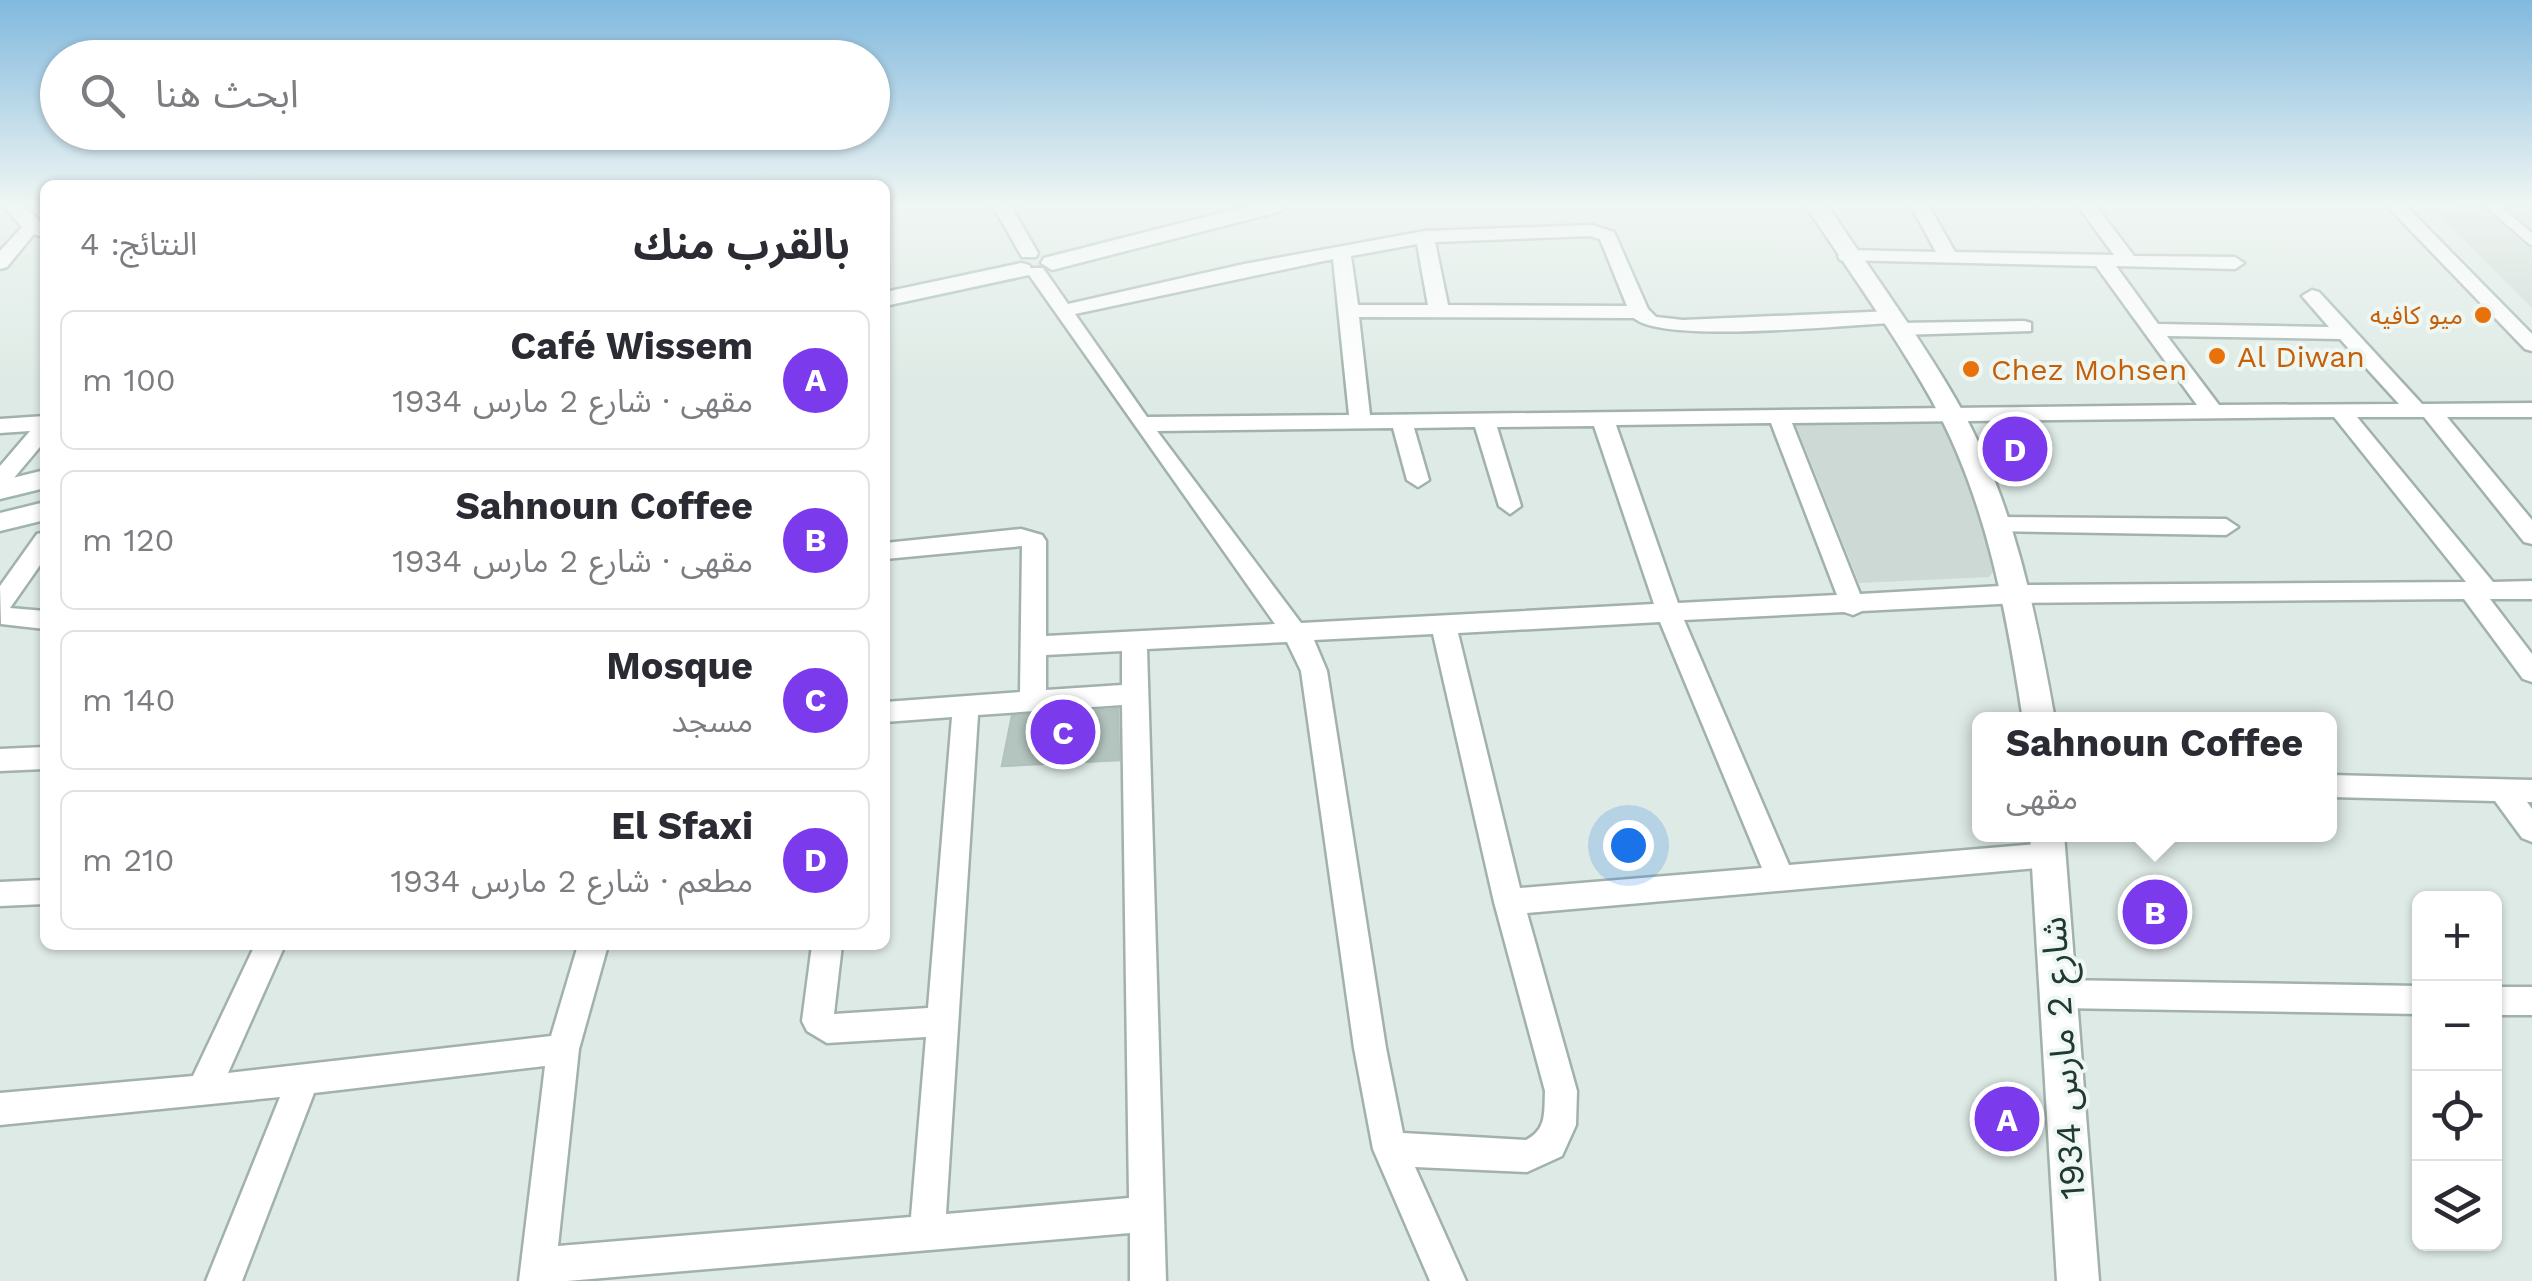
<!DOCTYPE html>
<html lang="ar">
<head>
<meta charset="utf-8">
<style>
  body { margin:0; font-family:"Work Sans","Noto Sans Arabic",sans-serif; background:#f7f7f7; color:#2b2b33; direction:rtl }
  .controls { position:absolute; right:30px; bottom:30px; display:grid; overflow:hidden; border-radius:15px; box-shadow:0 2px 8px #0004 }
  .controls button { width:90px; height:90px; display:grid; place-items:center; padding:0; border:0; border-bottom:2px solid #e1e1e2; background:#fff; color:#2b2b33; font:50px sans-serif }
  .you { position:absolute; left:1628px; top:845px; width:35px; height:35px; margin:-25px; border:8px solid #fff; border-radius:50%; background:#1a73e8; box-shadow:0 0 0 15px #1a73e833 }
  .badge { display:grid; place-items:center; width:65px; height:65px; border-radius:50%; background:#7c3aed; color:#fff; font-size:32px; font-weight:700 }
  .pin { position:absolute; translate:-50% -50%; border:5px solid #fff; box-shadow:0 2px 10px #0006 }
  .popup { position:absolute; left:1972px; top:712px; width:365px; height:130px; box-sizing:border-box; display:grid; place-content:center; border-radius:15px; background:#fff; filter:drop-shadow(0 2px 8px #0005); font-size:32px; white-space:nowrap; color:#7c7c81 }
  .popup b { font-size:38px; color:#2b2b33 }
  .popup::after { content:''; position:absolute; left:50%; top:100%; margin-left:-20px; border:20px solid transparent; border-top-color:#fff }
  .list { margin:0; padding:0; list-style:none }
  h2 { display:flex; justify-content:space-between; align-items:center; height:130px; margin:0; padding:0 40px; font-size:42px }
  h2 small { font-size:32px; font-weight:400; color:#7c7c81 }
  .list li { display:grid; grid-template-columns:65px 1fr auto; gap:30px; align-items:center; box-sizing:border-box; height:140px; margin:0 20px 20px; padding:0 20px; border:2px solid #e1e1e2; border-radius:15px }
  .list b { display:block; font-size:38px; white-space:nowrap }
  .list p { margin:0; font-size:32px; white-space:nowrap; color:#7c7c81 }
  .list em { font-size:32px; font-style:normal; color:#7c7c81 }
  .icon { flex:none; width:55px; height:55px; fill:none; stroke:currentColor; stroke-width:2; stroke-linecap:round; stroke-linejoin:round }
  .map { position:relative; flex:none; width:2532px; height:1281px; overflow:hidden; direction:ltr }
  .search { position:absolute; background:#fff; box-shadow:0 2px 8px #0004; left:40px; top:40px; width:850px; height:110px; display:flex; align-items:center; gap:25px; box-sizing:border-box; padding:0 35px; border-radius:55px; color:#7c7c81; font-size:38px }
  .panel { position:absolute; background:#fff; box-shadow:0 2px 8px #0004; left:40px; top:180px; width:850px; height:770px; border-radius:15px; direction:rtl }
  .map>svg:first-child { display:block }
  .built { fill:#cdd9d4 }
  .building { fill:#b4c4be; stroke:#b1c3bc; stroke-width:2.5 }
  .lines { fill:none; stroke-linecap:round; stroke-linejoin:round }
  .service-casing { stroke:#a1b1ac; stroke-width:14 }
  .minor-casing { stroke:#a1b1ac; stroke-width:5 }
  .tertiary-casing { stroke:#a1b1ac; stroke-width:5 }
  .secondary-casing { stroke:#9eb5ae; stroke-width:5 }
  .service { stroke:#fff; stroke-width:10 }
  .minor { fill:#fff; fill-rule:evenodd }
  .tertiary { fill:#fff; fill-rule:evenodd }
  .secondary { fill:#fff; fill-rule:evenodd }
  .food-dot { fill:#e8710a; stroke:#eff7f3; stroke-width:4 }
  .labels { text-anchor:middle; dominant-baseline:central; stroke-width:8; stroke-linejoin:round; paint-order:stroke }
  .far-food-label { font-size:25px; fill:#c56008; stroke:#eff7f3; text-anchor:end }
  .food-label { font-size:30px; fill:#c56008; stroke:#eff7f3; text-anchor:start }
  .near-street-label { font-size:35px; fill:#203934; stroke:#eff7f3 }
</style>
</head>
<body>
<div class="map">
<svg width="2532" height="1281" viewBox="0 0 2532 1281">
  <rect width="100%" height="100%" fill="#deeae5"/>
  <g class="built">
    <path d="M2532,206V308L2433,208Z"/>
    <path d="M1940,408L2000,563L1989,577L1859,583L1792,415Z"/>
  </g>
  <path class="building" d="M1118,709L1119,760L1002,766L1012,716Z"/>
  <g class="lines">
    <g class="service-casing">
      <path id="service" d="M2493,206L2532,240"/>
    </g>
    <g class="minor-casing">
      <g id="minor">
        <path d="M4,206H23L45,225V238L34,234L7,267L0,269V251L22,227Z"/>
        <path d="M993,206H1011L1038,253L1036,257H1022Z"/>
        <path d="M1911,206H1929L1955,252L2114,255L2078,206H2096L2134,256L2235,257L2244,263L2235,269L2116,266L2158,324L2329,327L2302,296L2312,290L2319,292L2422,404L2532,403V417H2447L2532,520V544L2524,542L2424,417H2357L2493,582L2532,581V599H2490L2532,654V682L2523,679L2464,599L2018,603L1862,611L1853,615L1844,612L1684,620L1789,865L2049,843L2059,847L2063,855L2059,863L2049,867L1527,913L1577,1091L1576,1125L1562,1156L1527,1172L1415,1167L1466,1281H1430L1373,1149L1354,1048L1301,671L1287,642L1147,649L1166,1281H1130V1233L567,1281H519L545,1066L314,1093L242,1281H206L280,1097L0,1125V1093L193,1076L255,945H285L228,1073L551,1036L578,945H608L579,1049L558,1246L911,1217L926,1037L827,1043L807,1031L802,1021L812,945H842L834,1014L928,1008L952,717L885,722V702L1020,692L1022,546L885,559V543L1021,529L1042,535L1046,541V636L1275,624L1027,272L1029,268H1043L1068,304L1244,264L1425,231L1592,225L1614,232L1648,309L1656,317L1683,320L1892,311L1902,317L1892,323C1845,325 1662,344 1634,318L1359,317L1370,415L2197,405L2096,266L1840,260L1838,256L1847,250L1936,252ZM1590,236L1600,239L1627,306L1448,305L1435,242ZM1417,244L1428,305H1358L1351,256ZM1333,259L1349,415L1147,417L1075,314ZM2167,336L2340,339L2399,404L2219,405ZM2334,417L2466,582L2018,585L1860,594L1792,423ZM1771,423L1837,595L1678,603L1616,425ZM1594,426L1654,604L1301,623L1157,431L1393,428L1407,480L1418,487L1429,480L1414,428L1475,427L1499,506L1510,514L1521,506L1497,427ZM1660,622L1762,868L1520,888L1458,633ZM1433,634L1494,902L1545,1091C1544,1113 1547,1129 1526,1140L1403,1133L1386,1048L1327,671L1314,640ZM1122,651V685L1046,690V655ZM1122,705L1129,1198L946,1214L978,715Z"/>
        <path d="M2387,206H2406L2532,334V351L2525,349Z"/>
        <path d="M2024,321L2031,323V331L1899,335L1889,329L1899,323Z"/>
        <path d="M45,416V441L8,485L0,487V466L30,431L0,433V419Z"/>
        <path d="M1997,517L2226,519L2238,527L2226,535L1989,531L1985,525L1989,519Z"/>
        <path d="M45,532V558L10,608L45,611V629L1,624L0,586L37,534Z"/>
        <path d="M45,747V769L0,771V749Z"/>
        <path d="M2330,775L2532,780V802H2527L2532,809V842L2522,838L2495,801L2330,797Z"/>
        <path d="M45,880V904L0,906V882Z"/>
        <path d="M2059,980L2420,986V1014L2059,1008L2048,1004L2044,994L2048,984Z"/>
        <rect x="2494" y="987" width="38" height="28"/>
      </g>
    </g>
    <g class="tertiary-casing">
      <g id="tertiary">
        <path d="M1806,206H1828C1870,270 1917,332 1955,398C2013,497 2035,609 2055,720H2023C2006,609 1986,498 1931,399C1894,333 1848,270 1806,206Z"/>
        <path d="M2030,834H2064L2099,1281H2057Z"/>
      </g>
    </g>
    <g class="secondary-casing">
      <g id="secondary">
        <path d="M1248,206H1285L1282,211L1052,270L1041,263L1044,258Z"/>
        <path d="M1021,263L1029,265L1032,270L1029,275L885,306V292Z"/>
        <path d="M45,470V488L0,499V481Z"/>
        <path d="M45,502V520L0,531V513Z"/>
      </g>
    </g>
    <use href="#service" class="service"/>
    <use href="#minor" class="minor"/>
    <use href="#tertiary" class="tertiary"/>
    <use href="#secondary" class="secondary"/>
  </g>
  <linearGradient id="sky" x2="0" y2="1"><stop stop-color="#81b9de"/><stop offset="0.53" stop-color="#f0f6f3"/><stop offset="1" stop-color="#f0f6f3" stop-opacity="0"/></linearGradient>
  <rect width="2532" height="386" fill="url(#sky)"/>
  <g class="food-dot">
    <circle cx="2483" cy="315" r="10"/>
    <circle cx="2217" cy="356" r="10"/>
    <circle cx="1971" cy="369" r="10"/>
  </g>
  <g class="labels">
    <g class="far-food-label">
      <text x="2463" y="315">ميو كافيه</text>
    </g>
    <g class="food-label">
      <text x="2237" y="356">Al Diwan</text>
      <text x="1991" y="369">Chez Mohsen</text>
    </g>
    <g class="near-street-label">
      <text transform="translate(2063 1058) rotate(-94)">شارع 2 مارس 1934</text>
    </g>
  </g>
</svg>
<div class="controls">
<button>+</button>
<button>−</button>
<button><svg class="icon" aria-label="locate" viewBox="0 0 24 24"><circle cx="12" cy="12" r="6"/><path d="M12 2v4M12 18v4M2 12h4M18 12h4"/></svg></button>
<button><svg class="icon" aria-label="layers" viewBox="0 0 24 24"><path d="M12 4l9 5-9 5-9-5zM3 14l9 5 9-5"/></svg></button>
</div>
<div class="you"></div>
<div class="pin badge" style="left:2007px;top:1119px">A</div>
<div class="pin badge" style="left:2155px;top:912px">B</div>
<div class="popup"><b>Sahnoun Coffee</b>مقهى</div>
<div class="pin badge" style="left:1063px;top:732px">C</div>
<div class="pin badge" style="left:2015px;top:449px">D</div>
<div class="search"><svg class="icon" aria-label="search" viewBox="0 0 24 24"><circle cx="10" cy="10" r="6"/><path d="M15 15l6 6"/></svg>ابحث هنا</div>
<section class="panel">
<h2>بالقرب منك<small>النتائج: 4</small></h2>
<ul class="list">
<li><span class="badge">A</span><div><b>Café Wissem</b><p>مقهى · شارع 2 مارس 1934</p></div><em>100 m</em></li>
<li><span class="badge">B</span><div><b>Sahnoun Coffee</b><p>مقهى · شارع 2 مارس 1934</p></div><em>120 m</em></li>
<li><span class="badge">C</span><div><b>Mosque</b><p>مسجد</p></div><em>140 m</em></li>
<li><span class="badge">D</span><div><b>El Sfaxi</b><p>مطعم · شارع 2 مارس 1934</p></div><em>210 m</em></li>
</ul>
</section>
</div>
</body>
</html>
